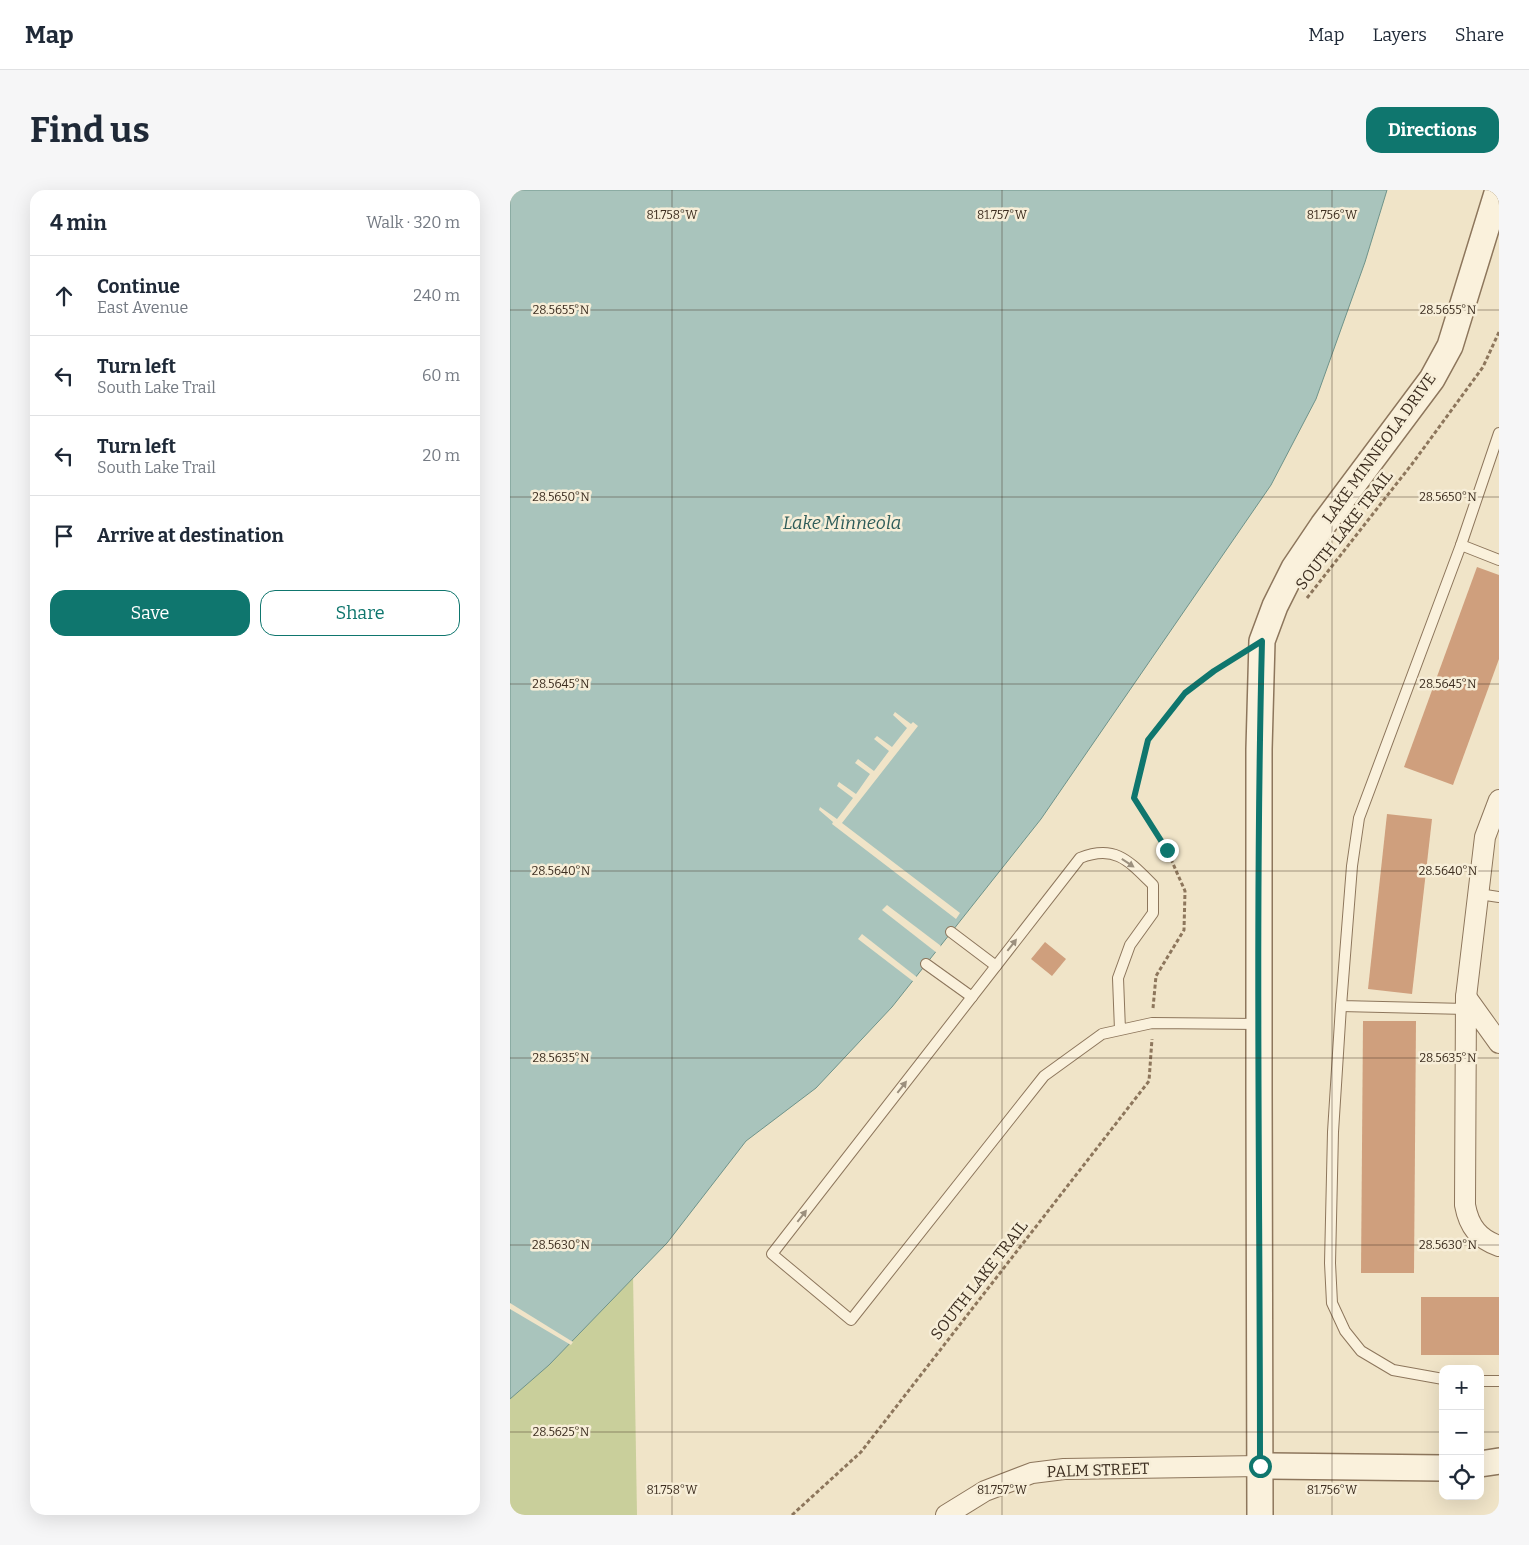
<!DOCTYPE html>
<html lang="en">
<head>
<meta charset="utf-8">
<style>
  body { margin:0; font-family:Bitter,serif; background:#f6f6f7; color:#1f2937 }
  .controls { position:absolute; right:15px; bottom:15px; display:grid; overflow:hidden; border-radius:10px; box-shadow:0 5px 20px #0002 }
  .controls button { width:45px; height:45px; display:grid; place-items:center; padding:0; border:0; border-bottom:1px solid #e0e1e3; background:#fff; color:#1f2937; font:25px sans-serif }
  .stop { position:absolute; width:15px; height:15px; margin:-11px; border:4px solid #0f766e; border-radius:50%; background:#fff }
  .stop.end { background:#0f766e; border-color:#fff; box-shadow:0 1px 5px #0008 }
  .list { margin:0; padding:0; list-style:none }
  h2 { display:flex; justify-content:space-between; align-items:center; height:65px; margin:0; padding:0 20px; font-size:21px }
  h2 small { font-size:16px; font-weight:400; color:#747a83 }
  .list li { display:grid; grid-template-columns:32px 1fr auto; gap:15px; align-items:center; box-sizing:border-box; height:80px; padding:0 20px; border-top:1px solid #e0e1e3 }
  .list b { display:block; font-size:19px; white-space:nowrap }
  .list p { margin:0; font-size:16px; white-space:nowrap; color:#747a83 }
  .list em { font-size:16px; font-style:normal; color:#747a83 }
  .actions { display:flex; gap:10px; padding:15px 20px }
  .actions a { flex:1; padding:11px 0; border:1px solid #0f766e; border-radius:15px; text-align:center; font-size:18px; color:#0f766e }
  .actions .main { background:#0f766e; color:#fff }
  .icon { flex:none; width:28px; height:28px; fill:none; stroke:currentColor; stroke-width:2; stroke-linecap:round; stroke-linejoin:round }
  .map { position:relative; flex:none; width:989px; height:1325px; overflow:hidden; border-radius:15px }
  header { display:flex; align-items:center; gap:30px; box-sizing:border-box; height:70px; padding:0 25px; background:#fff; border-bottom:1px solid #e0e1e3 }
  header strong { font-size:24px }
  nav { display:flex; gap:28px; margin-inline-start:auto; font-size:18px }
  .intro { display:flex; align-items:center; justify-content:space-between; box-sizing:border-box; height:120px; padding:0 30px }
  h1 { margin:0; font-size:35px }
  .button { padding:12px 22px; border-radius:15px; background:#0f766e; color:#fff; font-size:18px; font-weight:700 }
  main { display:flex; gap:30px; padding:0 30px }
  aside { flex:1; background:#fff; border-radius:15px; box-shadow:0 5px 20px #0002 }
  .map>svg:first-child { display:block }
  .green { fill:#c9cf9b }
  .water { fill:#a9c4bc; stroke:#6f938a }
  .pier { fill:#f0e4c8 }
  .building { fill:#cf9f7d }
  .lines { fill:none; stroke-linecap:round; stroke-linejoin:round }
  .service-casing { stroke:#8d765c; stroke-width:12 }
  .minor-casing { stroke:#8d765c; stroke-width:22 }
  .tertiary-casing { stroke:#8d765c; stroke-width:28 }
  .path { stroke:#8d765c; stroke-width:3; stroke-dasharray:4 2.5; stroke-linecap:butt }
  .service { stroke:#faf1dc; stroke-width:10 }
  .minor { stroke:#faf1dc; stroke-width:20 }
  .tertiary { stroke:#faf1dc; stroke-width:25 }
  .oneway { fill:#9c907e }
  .route { stroke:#0f766e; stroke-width:6 }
  .ticks { fill:none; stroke:#3d2e20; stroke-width:1; stroke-opacity:0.45 }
  .labels { text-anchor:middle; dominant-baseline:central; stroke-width:5; stroke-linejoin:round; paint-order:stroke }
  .street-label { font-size:16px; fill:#3d2e20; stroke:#f7eed8 }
  .water-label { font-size:18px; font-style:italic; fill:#2f5d5a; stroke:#f7eed8 }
  .ticks-label { font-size:12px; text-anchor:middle; fill:#3d2e20; stroke:#f7eed8; stroke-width:5; stroke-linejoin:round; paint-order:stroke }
</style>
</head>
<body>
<header>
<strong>Map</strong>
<nav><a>Map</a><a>Layers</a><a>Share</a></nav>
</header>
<div class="intro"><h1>Find us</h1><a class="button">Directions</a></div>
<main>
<aside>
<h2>4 min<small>Walk · 320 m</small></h2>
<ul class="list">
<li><svg class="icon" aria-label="ahead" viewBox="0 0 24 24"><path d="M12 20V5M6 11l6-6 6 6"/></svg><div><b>Continue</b><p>East Avenue</p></div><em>240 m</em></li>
<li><svg class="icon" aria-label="left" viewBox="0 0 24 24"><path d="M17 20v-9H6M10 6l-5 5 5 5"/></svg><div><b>Turn left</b><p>South Lake Trail</p></div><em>60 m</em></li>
<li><svg class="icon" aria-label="left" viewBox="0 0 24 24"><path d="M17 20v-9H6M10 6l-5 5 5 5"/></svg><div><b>Turn left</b><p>South Lake Trail</p></div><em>20 m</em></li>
<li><svg class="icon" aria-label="arrive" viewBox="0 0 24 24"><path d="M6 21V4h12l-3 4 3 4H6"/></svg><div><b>Arrive at destination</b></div></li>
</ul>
<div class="actions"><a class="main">Save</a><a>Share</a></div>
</aside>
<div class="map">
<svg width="989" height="1325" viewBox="0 0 989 1325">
  <rect width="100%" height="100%" fill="#f0e4c8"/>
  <path class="green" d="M123,1084L127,1325H0V1187Z"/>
  <path class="water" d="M0,0H877L855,72L806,209L761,295L531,629L382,817L306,898L236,951L157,1053L39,1175L0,1209Z"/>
  <g class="pier">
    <path d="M385,522L401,534L403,532L408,536L332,633L450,723L446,729L322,634L323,632L309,620L310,617L327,629L343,608L327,596L329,592L346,604L360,584L345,573L348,569L364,581L379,561L364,549L367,546L382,557L397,538L383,525Z"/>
    <path d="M377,715L431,756L427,763L372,720Z"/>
    <path d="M352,744L408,788L404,792L348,749Z"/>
    <path d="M0,1113L63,1152L61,1155L0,1119Z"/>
  </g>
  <g class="building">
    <path d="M967,377L989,385V469L943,595L894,577Z"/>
    <path d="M877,624L922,629L902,804L858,799Z"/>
    <path d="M535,752L556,769L542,786L521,769Z"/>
    <path d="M853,831H906L904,1083H851Z"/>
    <rect x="911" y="1107" width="78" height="58"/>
  </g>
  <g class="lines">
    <g class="service-casing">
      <g id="service">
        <path d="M989,243L951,355L989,370"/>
        <path d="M951,355L849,628L842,676L831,816L956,819"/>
        <path d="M969,704L989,707"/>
        <path d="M441,742L486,776"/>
        <path d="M416,774L462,807"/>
        <path d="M831,816L823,942L820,1073L822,1113L835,1141L851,1161L883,1180L933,1189"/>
        <path d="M610,840L608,788L620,755L643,723V695C619,671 605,654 570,668L262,1064L341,1130L534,886L592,844L642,833L748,834"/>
        <path d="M970,1191H989"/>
      </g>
    </g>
    <g class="minor-casing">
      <g id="minor">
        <path d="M956,807L975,647L989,610"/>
        <path d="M989,853L956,807L955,1015C959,1037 969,1049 989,1056"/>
        <path d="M436,1325L475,1301L522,1283L554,1279L750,1276"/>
      </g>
    </g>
    <g class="tertiary-casing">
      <g id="tertiary">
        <path d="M970,1274L989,1271"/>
        <path d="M750,1276L933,1278"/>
        <path d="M750,1325L749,901V559L752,451L765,416L784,378L813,335L922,189L940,156L988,0"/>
      </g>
    </g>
    <g class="path">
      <path d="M797,408L902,274L973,177L989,142"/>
      <path d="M643,818L646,786L674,740L675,701L657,660L624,608L638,550L675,503L704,481L729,465"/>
      <path d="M282,1325L351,1262L639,891L642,849"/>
    </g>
    <use href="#service" class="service"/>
    <use href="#minor" class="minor"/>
    <use href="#tertiary" class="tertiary"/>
  </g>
  <defs><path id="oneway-solid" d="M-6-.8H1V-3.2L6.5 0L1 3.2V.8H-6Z" transform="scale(1.25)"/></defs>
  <g class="oneway">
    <use href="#oneway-solid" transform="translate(618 673) rotate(34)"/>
    <use href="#oneway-solid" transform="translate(502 755) rotate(-52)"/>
    <use href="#oneway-solid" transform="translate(392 897) rotate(-52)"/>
    <use href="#oneway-solid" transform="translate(292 1026) rotate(-52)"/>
  </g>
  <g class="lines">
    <path class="route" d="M657,660L624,608L638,550L675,503L704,481L752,451C745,726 750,1001 750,1276"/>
  </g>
  <path class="ticks" d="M162,0V1325M492,0V1325M822,0V1325M0,120H989M0,307H989M0,494H989M0,681H989M0,868H989M0,1055H989M0,1242H933M970,1242H989"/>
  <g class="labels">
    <g class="street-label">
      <text transform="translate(869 258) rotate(-54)">LAKE MINNEOLA DRIVE</text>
      <text transform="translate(834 340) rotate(-52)">SOUTH LAKE TRAIL</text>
      <text transform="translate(469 1090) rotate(-52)">SOUTH LAKE TRAIL</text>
      <text transform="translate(588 1280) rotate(-2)">PALM STREET</text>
    </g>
    <g class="water-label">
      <text x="332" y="333">Lake Minneola</text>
    </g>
  </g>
  <g class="ticks-label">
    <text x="162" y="29">81.758°W</text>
    <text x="492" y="29">81.757°W</text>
    <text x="822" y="29">81.756°W</text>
    <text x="51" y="124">28.5655°N</text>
    <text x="938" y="124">28.5655°N</text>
    <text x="51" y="311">28.5650°N</text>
    <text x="938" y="311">28.5650°N</text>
    <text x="51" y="498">28.5645°N</text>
    <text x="938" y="498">28.5645°N</text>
    <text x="51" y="685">28.5640°N</text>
    <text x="938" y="685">28.5640°N</text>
    <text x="51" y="872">28.5635°N</text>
    <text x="938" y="872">28.5635°N</text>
    <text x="51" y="1059">28.5630°N</text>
    <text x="938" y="1059">28.5630°N</text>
    <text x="51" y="1246">28.5625°N</text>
    <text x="162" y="1304">81.758°W</text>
    <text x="492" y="1304">81.757°W</text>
    <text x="822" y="1304">81.756°W</text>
  </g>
</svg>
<div class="controls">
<button>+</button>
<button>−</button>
<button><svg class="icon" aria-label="locate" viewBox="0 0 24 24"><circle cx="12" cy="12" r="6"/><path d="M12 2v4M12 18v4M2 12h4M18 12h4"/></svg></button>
</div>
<div class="stop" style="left:750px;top:1276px"></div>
<div class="stop end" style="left:657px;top:660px"></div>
</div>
</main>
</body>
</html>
